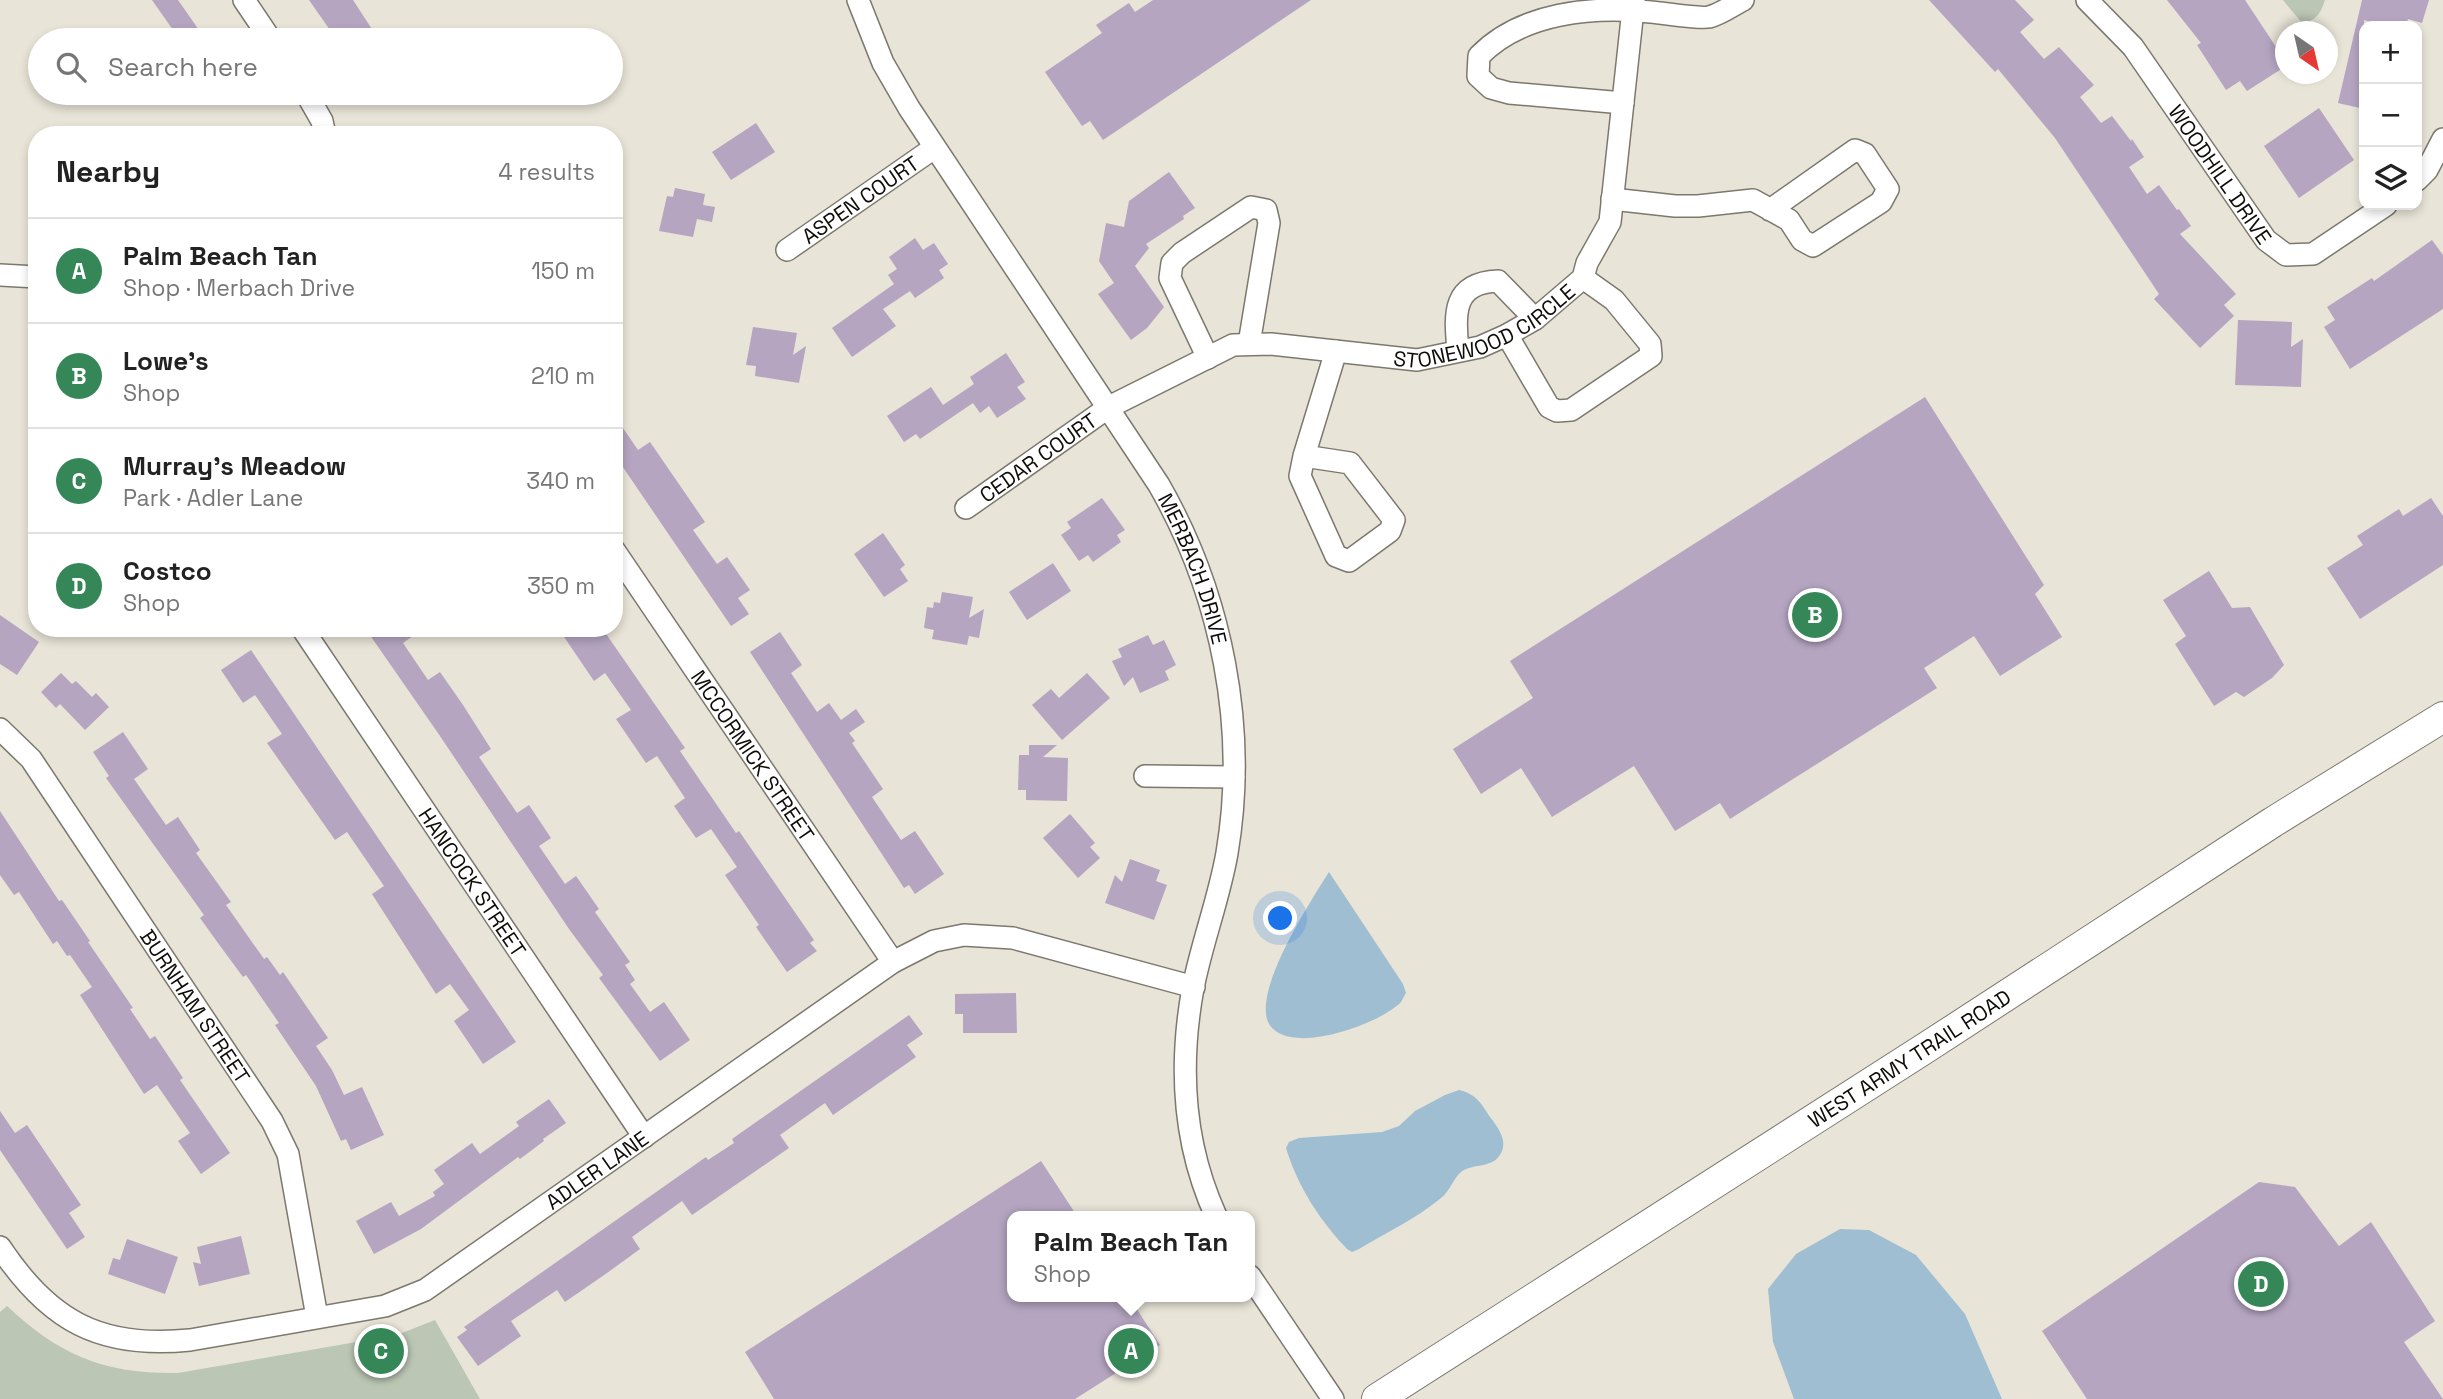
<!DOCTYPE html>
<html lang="en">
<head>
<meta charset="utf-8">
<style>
  body { margin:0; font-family:"Space Grotesk",sans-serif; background:#f6f6f6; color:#222 }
  .controls { position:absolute; right:21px; top:21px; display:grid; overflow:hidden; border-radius:14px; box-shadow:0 4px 10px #0003 }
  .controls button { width:63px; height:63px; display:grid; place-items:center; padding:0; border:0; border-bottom:2px solid #e0e0e0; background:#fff; color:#222; font:35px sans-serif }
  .compass { position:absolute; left:2275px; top:21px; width:63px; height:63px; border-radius:50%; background:#fff; box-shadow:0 4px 10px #0003; rotate:146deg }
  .you { position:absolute; left:1281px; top:919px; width:24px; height:24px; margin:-18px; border:5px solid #fff; border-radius:50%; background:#1a73e8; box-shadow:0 0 0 10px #1a73e833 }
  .badge { display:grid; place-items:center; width:46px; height:46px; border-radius:50%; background:#368758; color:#fff; font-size:23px; font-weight:700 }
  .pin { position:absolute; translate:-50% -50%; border:4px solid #fff; box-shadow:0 2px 7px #0006 }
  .popup { position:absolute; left:1007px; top:1211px; width:248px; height:91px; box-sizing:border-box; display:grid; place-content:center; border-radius:14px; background:#fff; filter:drop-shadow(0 2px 5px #0005); font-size:23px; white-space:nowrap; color:#767676 }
  .popup b { font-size:26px; color:#222 }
  .popup::after { content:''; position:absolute; left:50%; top:100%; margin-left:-14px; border:14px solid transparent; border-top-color:#fff }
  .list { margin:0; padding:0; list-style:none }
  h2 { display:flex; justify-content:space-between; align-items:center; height:91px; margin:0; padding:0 28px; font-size:30px }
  h2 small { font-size:23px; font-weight:400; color:#767676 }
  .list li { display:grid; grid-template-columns:46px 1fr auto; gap:21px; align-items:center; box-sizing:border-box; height:105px; padding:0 28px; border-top:2px solid #e0e0e0 }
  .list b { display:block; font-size:26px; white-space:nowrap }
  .list p { margin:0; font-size:23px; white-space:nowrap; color:#767676 }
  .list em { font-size:23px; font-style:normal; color:#767676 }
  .icon { flex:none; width:38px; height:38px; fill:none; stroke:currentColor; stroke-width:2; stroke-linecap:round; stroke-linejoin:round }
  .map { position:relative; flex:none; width:2443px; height:1399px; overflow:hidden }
  .search { position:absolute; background:#fff; box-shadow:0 4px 10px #0003; left:28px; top:28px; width:595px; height:77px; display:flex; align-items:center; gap:18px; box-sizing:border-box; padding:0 24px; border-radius:38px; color:#767676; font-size:26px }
  .panel { position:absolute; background:#fff; box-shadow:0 4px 10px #0003; left:28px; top:126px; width:595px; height:511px; border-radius:28px }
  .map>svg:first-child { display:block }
  .green { fill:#bbc6b4 }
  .water { fill:#a0bed2 }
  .building { fill:#b5a5c1 }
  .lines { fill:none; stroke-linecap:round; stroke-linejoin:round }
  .minor-casing { stroke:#7c786d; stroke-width:24 }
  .secondary-casing { stroke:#7c786d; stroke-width:32 }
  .minor { stroke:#fff; stroke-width:21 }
  .secondary { stroke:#fff; stroke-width:30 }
  .labels { text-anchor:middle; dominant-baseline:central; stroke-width:5; stroke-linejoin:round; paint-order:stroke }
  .street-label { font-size:21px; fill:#0e0c08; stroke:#f6f1e5 }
</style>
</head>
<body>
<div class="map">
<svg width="2443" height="1399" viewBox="0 0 2443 1399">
  <rect width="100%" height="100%" fill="#e8e4d7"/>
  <g class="green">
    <path d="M2283,0H2325C2321,13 2316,21 2302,23Z"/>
    <path d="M7,1306C60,1356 105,1374 178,1373L397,1335L435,1320L480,1399H0V1312Z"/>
  </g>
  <g class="water">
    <path d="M1329,872L1403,984L1406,993C1405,994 1402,1001 1401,1002C1381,1024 1280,1061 1267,1019C1257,984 1310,902 1329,872Z"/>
    <path d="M1459,1090C1476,1094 1481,1103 1490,1117C1497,1126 1507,1139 1502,1151C1494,1170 1474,1162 1461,1172C1453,1179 1450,1191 1441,1198C1417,1218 1386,1233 1359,1249L1352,1252L1347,1249C1319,1219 1298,1187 1286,1148L1289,1142L1299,1138L1382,1132L1399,1126L1415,1111L1445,1095Z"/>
    <path d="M1840,1229L1869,1230L1916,1255L1965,1314L2002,1399H1794L1773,1342L1768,1289L1796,1254Z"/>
  </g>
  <g class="building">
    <path d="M152,0H178L206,40H180Z"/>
    <path d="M309,0H353L379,40H337Z"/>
    <path d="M1153,0H1311L1103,140L1090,121L1082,126L1045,72L1102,33L1096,25L1129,3L1135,12Z"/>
    <path d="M1929,0H2015L2034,20L2020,32L2044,59L2059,47L2094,85L2080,97L2101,123L2112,116L2131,141L2132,139L2144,157L2129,167L2147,194L2159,185L2177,210L2179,209L2191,226L2180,234L2236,294L2224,305L2234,316L2200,348L2154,299L2159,294L2055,138L1998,69L1995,72Z"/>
    <path d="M2167,0H2245L2286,62V66L2247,91L2240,81L2226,90L2197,45L2201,43Z"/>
    <path d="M2362,0H2429L2422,23L2408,19L2406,26H2385L2364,20V109L2338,103Z"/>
    <path d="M2319,108L2354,160L2299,198L2264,146Z"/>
    <path d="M756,123L775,152L731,180L712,152Z"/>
    <path d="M1169,172L1195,208L1183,216L1184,219L1146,244L1149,248L1135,266L1164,307L1147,328L1131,340L1098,294L1114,283L1099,261L1106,223L1124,227L1129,201Z"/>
    <path d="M675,188L705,194L703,205L715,207L712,222L697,219L693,237L659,231L667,196L673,197Z"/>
    <path d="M915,238L923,250L934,243L948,264L939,270L944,278L915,298L910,291L883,309L896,326L852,357L832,328L894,284L888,275L897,269L889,257Z"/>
    <path d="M2432,240L2443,255V309L2350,369L2324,327L2335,320L2327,307L2372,278L2374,281Z"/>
    <path d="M2238,320L2292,322L2291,347L2303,339L2301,387L2235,385Z"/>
    <path d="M753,327L797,333L793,355L806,346L799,383L755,376L756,366L746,365Z"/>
    <path d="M1006,353L1025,382L1017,387L1026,399L997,418L989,406L980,413L973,403L920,439L916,434L904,442L887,416L931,387L943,405L974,384L970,377Z"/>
    <path d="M1925,397L2044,585L2035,594L2062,637L2000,676L1974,636L1924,668L1937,688L1730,819L1720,803L1675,831L1634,766L1552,817L1521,768L1481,794L1453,749L1533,698L1510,661Z"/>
    <path d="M614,415L638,450L650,442L705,522L693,530L717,564L727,557L750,590L738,598L749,614L731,626L614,454Z"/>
    <path d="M1102,498L1125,530L1117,535L1121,542L1093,562L1088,555L1079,561L1061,535L1071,528L1067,522Z"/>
    <path d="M2431,498L2443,516V565L2360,619L2327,568L2363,545L2357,536L2399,509L2403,516Z"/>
    <path d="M883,533L905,565L900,569L908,581L884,597L854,554Z"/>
    <path d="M1053,563L1071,591L1027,620L1009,592Z"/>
    <path d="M2209,571L2232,608L2250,607L2284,665L2272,678L2244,697L2236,692L2214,706L2175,644L2186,636L2163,600Z"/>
    <path d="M942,592L973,597L969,618L984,609L979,638L969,636L967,645L932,639L934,630L924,628L927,607L933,608L934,602L940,603Z"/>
    <path d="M0,615L39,642L17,675L0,664Z"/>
    <path d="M365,628H424L403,643L428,680L440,672L463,705L491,749L479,757L517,813L529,805L551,838L539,846L565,884L576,876L599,909L595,912L630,962L625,965L635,980L630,984L650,1012L664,1002L690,1040L660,1061L599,978L603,975L569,929L440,736Z"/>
    <path d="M558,628H602L685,748L680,751L736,833L739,831L814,940L810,943L817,951L787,972L756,927L759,925L725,875L737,867L711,829L696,838L674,806L685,798L657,756L646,763L616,719L631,710L605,673L594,681Z"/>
    <path d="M780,632L802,665L791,673L817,712L829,703L841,720L856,709L865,722L849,733L855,741L852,743L883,789L872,797L901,840L915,831L944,874L915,894L909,885L904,888L750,652Z"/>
    <path d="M1148,635L1153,645L1164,640L1176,665L1165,671L1169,680L1140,693L1133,677L1124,686L1112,661L1122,657L1118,649Z"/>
    <path d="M251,650L516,1042L483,1064L454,1021L469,1010L450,984L436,994L372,894L384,886L347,832L335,840L267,743L282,734L255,695L243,703L221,670Z"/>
    <path d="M61,673L72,684L76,681L92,697L96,693L109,707L85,730L60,704L56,708L41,692Z"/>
    <path d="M1087,673L1110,698L1062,740L1032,705L1051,689L1059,698Z"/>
    <path d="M123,732L148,769L134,779L166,825L178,817L200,850L196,853L231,902L226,905L264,959L267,957L280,975L283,972L328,1038L316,1046L332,1070L344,1095L362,1087L384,1135L351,1150L346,1139L341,1141L316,1086L275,1025L279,1023L246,975L243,977L218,943L200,918L204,915L106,778L109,776L93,752Z"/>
    <path d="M1029,745H1057L1043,757L1068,758L1067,801L1026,800V790H1018L1019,755H1029Z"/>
    <path d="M0,811L59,901L62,900L90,941L88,942L133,1008L130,1009L150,1039L155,1036L183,1078L180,1080L230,1153L201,1174L178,1141L190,1133L157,1085L144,1094L80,995L92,987L70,955L67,956L57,941L53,944L19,892L14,895L0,875Z"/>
    <path d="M1070,814L1095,843L1090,847L1100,858L1078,878L1043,838Z"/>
    <path d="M1130,859L1160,870L1156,881L1167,885L1154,920L1105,903L1115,875L1122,882Z"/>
    <path d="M1016,993L1017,1033H963V1014H955V994Z"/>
    <path d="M909,1015L923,1034L907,1045L916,1057L833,1115L825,1103L780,1135L789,1148L692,1215L682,1201L632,1237L640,1249L607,1273L565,1302L557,1290L511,1321L521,1336L478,1366L457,1337L467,1330L464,1327L706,1157L708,1160L734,1143L732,1139Z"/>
    <path d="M549,1099L566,1123L543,1139L544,1141L520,1159L518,1157L421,1229L374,1254L356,1221L391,1202L399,1216L435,1196L433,1192L444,1184L434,1170L472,1143L480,1154L519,1126L516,1122Z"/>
    <path d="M0,1111L15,1133L27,1125L81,1205L69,1213L85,1237L67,1249L0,1150Z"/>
    <path d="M1041,1161L1077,1216H1012V1297H1129L1160,1345L1075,1399H774L745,1352Z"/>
    <path d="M2259,1182L2295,1187L2339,1246L2371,1222L2435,1321L2404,1342L2443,1399H2087L2042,1331Z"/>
    <path d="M241,1236L250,1274L199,1286L193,1262L201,1264L197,1247Z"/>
    <path d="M127,1239L178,1257L165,1294L108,1274L113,1258L120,1260Z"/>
  </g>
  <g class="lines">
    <g class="minor-casing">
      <g id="minor">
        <path d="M244,0L271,40"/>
        <path id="s1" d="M858,0L883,63L909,108L1159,485C1222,595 1248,728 1227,853C1219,899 1202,942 1193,988C1179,1065 1183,1144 1216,1216"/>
        <path id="s2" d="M2087,0L2133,47L2266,240L2286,255L2313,254L2386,205"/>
        <path d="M306,93L322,121L325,135"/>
        <path d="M1623,103L1509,93L1491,88L1478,76L1479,56C1522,12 1593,6 1651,12C1664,13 1698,19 1709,17C1721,14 1733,5 1743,0"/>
        <path d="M2417,180L2427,170L2443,139"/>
        <path d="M1612,199L1675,206H1698L1753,200L1789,220L1802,240L1813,246L1881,202L1888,189L1865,154L1855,150L1770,210"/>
        <path id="s3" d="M787,250L934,148"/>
        <path d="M0,275L37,277"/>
        <path d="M1507,335L1549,407L1557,411L1571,410L1651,356L1650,344L1614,300L1583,278"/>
        <path d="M1458,351C1455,315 1451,283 1498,281L1535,319"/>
        <path d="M1208,358L1170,278L1172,263L1182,253L1251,207L1266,210L1269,223L1249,344"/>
        <path d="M1304,456L1350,463L1394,520L1390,531L1349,561L1336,556L1300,476L1304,456L1336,351"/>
        <path id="s4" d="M966,508L1109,407L1233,345L1271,344L1417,360L1480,347L1507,335L1535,319L1583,278L1587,263L1610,222L1634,0"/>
        <path id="s5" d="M614,550L893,962"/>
        <path id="s6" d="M302,628L644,1137"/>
        <path id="s7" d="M0,729L31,759L272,1121L288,1154L317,1317"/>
        <path d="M1145,776L1234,777"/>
        <path id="s8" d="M0,1247C49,1321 100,1349 190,1340L385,1306L425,1290L893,962L934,941L964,935L1013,938L1194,987"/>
        <path d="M1250,1276L1333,1399"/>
      </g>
    </g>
    <g class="secondary-casing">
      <g id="secondary">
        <path id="s9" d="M1377,1399L1927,1047L2273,822L2443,717"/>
      </g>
    </g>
    <use href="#minor" class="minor"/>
    <use href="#secondary" class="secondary"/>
  </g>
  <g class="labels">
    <g class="street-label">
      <text stroke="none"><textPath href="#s2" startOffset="220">WOODHILL DRIVE</textPath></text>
      <text stroke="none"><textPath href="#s3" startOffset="89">ASPEN COURT</textPath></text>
      <text stroke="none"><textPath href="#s4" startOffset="574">STONEWOOD CIRCLE</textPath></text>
      <text stroke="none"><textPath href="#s4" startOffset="88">CEDAR COURT</textPath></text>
      <text stroke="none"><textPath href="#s1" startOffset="663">MERBACH DRIVE</textPath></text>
      <text stroke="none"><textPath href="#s5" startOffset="248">MCCORMICK STREET</textPath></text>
      <text stroke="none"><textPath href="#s6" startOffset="306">HANCOCK STREET</textPath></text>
      <text stroke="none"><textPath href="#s7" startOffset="340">BURNHAM STREET</textPath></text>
      <text stroke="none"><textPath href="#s9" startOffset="632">WEST ARMY TRAIL ROAD</textPath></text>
      <text stroke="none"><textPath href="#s8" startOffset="676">ADLER LANE</textPath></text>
    </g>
  </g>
</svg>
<div class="controls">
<button>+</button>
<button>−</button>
<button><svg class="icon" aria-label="layers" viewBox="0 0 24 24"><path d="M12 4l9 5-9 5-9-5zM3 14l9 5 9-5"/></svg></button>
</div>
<svg class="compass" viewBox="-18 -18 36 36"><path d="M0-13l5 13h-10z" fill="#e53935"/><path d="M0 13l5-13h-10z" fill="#767676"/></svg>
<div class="you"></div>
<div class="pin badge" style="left:1131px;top:1351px">A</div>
<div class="popup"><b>Palm Beach Tan</b>Shop</div>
<div class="pin badge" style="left:1815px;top:615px">B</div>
<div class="pin badge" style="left:381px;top:1351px">C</div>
<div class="pin badge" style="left:2261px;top:1284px">D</div>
<div class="search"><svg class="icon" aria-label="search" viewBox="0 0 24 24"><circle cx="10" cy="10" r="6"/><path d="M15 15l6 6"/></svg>Search here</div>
<section class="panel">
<h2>Nearby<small>4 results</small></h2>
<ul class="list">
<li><span class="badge">A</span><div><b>Palm Beach Tan</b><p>Shop · Merbach Drive</p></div><em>150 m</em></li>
<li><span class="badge">B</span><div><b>Lowe's</b><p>Shop</p></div><em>210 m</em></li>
<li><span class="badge">C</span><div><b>Murray's Meadow</b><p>Park · Adler Lane</p></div><em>340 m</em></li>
<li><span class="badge">D</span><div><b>Costco</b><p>Shop</p></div><em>350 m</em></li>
</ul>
</section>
</div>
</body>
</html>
